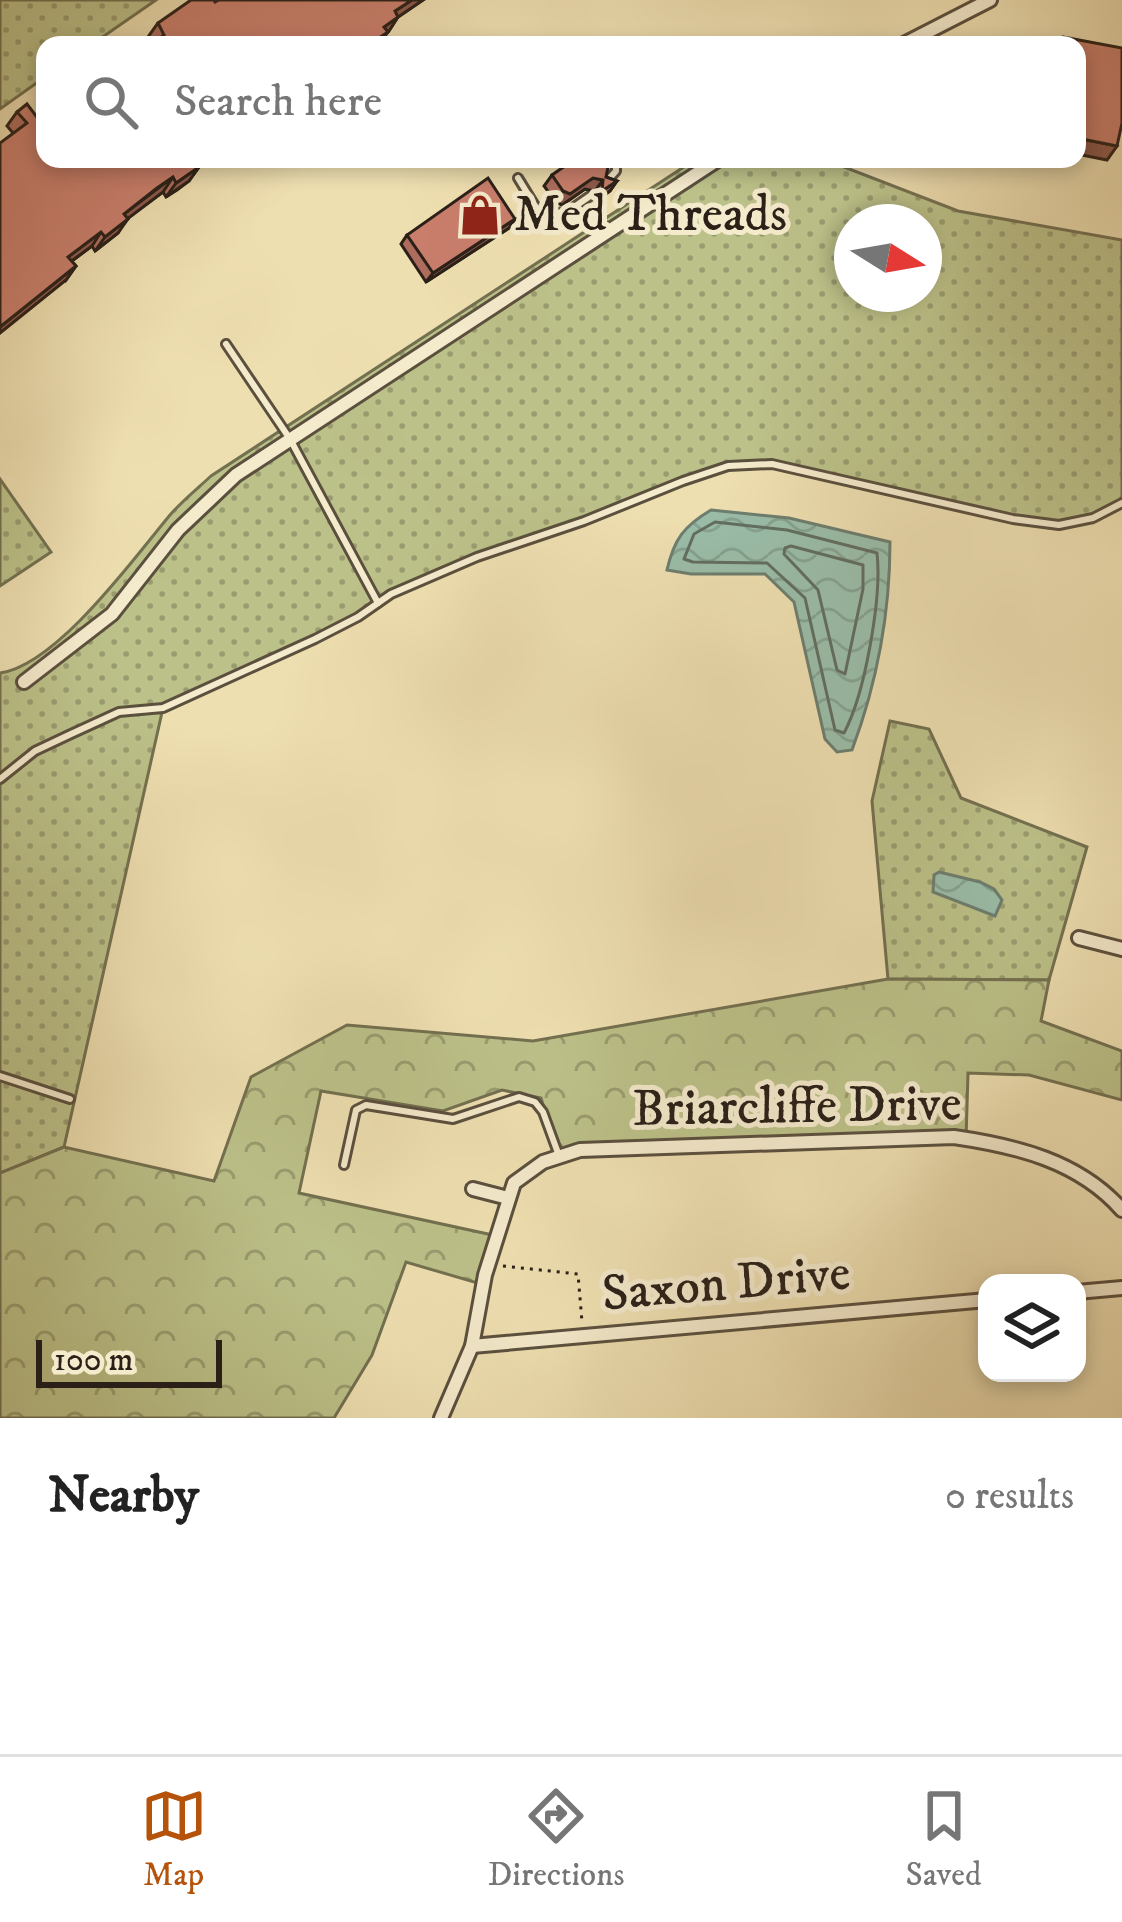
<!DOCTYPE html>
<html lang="en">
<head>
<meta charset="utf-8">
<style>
  body { margin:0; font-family:"IM FELL DW Pica",serif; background:#f6f6f6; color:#222 }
  .controls { position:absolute; right:36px; bottom:36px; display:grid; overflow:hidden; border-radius:24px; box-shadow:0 6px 18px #0003 }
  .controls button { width:108px; height:108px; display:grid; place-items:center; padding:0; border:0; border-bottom:3px solid #e0e0e0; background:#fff; color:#222; font:60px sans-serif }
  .compass { position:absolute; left:834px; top:204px; width:108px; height:108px; border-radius:50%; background:#fff; box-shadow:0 6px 18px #0003; rotate:101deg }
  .scale { position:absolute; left:36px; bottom:30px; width:186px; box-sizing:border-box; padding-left:12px; border:6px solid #2a2018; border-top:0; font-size:33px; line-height:42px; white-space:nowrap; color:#2a2018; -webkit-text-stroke:9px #f4eacc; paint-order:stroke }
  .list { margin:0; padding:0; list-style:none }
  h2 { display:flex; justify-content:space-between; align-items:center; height:156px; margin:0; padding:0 48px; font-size:51px }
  h2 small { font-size:39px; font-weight:400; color:#767676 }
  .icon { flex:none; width:66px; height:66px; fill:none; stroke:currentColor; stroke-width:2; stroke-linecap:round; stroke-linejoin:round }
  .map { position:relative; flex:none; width:1122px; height:1418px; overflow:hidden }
  .search { position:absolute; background:#fff; box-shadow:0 6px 18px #0003; left:36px; right:36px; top:36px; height:132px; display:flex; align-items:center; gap:30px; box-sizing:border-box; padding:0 42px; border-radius:24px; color:#767676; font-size:45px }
  .sheet { height:336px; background:#fff }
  nav { display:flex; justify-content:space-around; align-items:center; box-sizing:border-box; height:168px; border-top:3px solid #e0e0e0; background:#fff; font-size:33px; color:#767676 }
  nav a { display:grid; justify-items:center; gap:6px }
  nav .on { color:#b45309 }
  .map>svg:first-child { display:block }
  .grass { fill:url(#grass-dots); stroke:#737050; stroke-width:3; fill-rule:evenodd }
  .forest { fill:url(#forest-crowns); stroke:#737050; stroke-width:3 }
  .water { fill:url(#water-waves); stroke:#6d7e6f; stroke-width:3 }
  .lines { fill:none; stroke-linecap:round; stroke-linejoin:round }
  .shore { stroke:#626e60; stroke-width:3 }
  .lane-casing { stroke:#5b503e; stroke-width:12 }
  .street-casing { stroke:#5b503e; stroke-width:18 }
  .path { stroke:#2a2018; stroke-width:3; stroke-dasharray:3 6; stroke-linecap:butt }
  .lane { stroke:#f4eacc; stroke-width:6 }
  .street { stroke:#f4eacc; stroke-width:12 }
  .wall { fill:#ad6c5d; stroke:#2a2018; stroke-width:3 }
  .shaded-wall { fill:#8d584c; stroke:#2a2018; stroke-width:3 }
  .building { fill:#c97e6c; stroke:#2a2018; stroke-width:3 }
  .labels { text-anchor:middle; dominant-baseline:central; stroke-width:10; stroke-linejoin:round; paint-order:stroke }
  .poi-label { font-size:51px; fill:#2a2018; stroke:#f4eacc; text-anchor:start }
  .street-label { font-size:51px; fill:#2a2018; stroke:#f4eacc }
</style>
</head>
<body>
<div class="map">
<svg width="1122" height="1418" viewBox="0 0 1122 1418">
  <defs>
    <pattern id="grass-dots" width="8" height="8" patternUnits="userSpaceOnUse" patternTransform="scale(3)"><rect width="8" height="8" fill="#bcc189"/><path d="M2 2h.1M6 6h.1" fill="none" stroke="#999c6f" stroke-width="1.8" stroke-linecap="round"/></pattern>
    <pattern id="forest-crowns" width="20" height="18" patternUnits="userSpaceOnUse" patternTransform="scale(3)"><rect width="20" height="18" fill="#bcc189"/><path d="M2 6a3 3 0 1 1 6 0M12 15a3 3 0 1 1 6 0" fill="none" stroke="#999c6f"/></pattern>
    <pattern id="water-waves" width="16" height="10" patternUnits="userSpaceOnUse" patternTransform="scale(3)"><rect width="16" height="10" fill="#9abda9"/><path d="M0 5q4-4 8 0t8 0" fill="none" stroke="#85a291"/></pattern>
  </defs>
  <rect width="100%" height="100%" fill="#eedfb1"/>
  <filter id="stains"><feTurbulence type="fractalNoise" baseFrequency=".00167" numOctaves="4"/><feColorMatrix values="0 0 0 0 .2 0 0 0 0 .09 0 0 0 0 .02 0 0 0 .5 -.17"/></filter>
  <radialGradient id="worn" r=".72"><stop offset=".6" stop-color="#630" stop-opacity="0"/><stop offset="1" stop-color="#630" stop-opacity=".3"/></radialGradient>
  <g class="grass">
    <path d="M0,0H156L91,45H45V77L0,109Z"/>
    <path d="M696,159H839L844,167L958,211L1122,240V503L1093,518L1059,525L1013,519L772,464L728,466L584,521L476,557L391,594L358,617L163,708L64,1147L0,1173V673C57,665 134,558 170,515C182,501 197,489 211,476ZM852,222H924V294H852Z"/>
    <path d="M0,479L51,552L0,586Z"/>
    <path d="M890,721L929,729L961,798L1087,847L1049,980L888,979L872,801Z"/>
  </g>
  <path class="forest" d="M888,979L1049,980L1041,1021L1122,1051V1100L1029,1075L968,1073L966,1139L559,1157L541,1098L502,1090L443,1111L321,1091L299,1193L497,1236L484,1285L406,1262L372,1355L334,1418H0V1173L64,1147L214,1181L251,1077L347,1025L533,1041Z"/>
  <g class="water">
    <path d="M711,510L789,518L890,542C890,614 877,683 852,750L837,752L825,739L794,602L765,574H691L667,570C674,539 684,526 711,510Z"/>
    <path d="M939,872L980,882L994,889L1002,900L995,916L933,892L934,875Z"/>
  </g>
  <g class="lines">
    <g class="shore">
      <path d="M715,522L787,530L877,553C882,597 865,694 844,733L835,730L805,598L767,563L693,562L684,559L694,534Z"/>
      <path d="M791,546L863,565V589L845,674L837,670L818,590L784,554L785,548Z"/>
    </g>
    <g class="lane-casing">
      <g id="lane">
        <path d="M518,178L537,209L545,214L567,212L590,196"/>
        <path d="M607,181L616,171V159"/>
        <path d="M226,344L290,439L378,603"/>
        <path d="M0,779L35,751L71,734L119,712L163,708L315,639L358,617L391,594L477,557L584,521L683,481L728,466L772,464L1013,519L1059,525L1093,518L1122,503"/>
        <path d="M0,1076L70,1099"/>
        <path d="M344,1165L356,1110L366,1105L453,1119L519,1097L535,1102L543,1112L558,1153"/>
      </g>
    </g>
    <g class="street-casing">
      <g id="street">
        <path d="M902,45L990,0"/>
        <path d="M24,682L112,614L178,530L236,475L719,159"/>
        <path d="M1079,938L1122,949"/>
        <path d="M473,1189L508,1198"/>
        <path d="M1077,1292L1122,1288"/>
        <path d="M472,1346L987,1300"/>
        <path d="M441,1418L472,1346L485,1275L514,1183L543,1162L580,1150L954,1137C1016,1146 1079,1161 1122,1210"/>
      </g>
    </g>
    <path class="path" d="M503,1266L578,1274L582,1322"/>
    <use href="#lane" class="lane"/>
    <use href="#street" class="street"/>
  </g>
  <g class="wall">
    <path d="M219,0H423L398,17L388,32L151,44L148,37L158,23Z"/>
    <path d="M17,112L36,116L199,167L189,181L177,190L166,197L163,192L127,218L118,233L95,251L92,246L72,261L76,266L66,280L13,133L7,126Z"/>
    <path d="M552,175L606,177L617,181L610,191L595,202V191L585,189L562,205L556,202L544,186Z"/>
    <path d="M515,219L509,228L426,282L401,244L407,235Z"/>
  </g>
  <g class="shaded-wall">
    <path d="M412,0H423L385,26L395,11Z"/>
    <path d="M398,17L389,31L375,41L388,32L379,45H368L384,27Z"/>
    <path d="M1077,138L1117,146L1107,160L1077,154Z"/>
    <path d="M198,159H212L185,175L195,161Z"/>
    <path d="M199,167L189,181L166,197L176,183Z"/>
    <path d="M173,177L163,192L114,229L124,214Z"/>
    <path d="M593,178L603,180L595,191L585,189L562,205L556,202L563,191Z"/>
    <path d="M617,181L610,191L595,202L602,191Z"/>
    <path d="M128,219L118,233L95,251L105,237Z"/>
    <path d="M515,219L509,228L426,282L433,273Z"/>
    <path d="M101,232L92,246L58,271L68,257Z"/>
    <path d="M76,266L66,280L0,333V327Z"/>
  </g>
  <g class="building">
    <path d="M191,0H214L215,2L219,0H412L395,11L398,17L384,27L388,32L368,45H150L164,35L158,23Z"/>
    <path d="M1063,37L1122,48V123L1117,146L1077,138V45H1061Z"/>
    <path d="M27,104L36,116L45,109V159H198L195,161L199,167L176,183L173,177L157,188L124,214L128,219L105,237L101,232L68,257L76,266L0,327V143L27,123L17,112Z"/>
    <path d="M575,159H603L608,167L606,177L617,181L602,191L603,180L593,178L570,194L563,191L552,175Z"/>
    <path d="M488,178L515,219L433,273L407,235Z"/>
  </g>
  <defs>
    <g id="shop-bare" transform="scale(3.24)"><path d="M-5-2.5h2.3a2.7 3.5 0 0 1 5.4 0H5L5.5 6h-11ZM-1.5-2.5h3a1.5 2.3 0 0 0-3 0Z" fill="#8f2418" stroke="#f4eacc" stroke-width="2.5" paint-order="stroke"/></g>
  </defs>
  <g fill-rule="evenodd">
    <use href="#shop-bare" x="480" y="215"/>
  </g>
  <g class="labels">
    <g class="poi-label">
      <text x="514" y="215">Med Threads</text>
    </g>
    <g class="street-label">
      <text transform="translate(797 1107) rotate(-1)">Briarcliffe Drive</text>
      <text transform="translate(726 1284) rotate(-5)">Saxon Drive</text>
    </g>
  </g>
  <rect width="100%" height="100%" filter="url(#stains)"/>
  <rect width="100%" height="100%" fill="url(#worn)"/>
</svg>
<div class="controls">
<button><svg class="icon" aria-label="layers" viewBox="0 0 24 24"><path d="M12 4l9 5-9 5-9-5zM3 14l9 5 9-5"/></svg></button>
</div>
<svg class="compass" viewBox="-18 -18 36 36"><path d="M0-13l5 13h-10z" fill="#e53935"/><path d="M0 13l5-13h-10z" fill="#767676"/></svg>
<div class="scale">100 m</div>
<div class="search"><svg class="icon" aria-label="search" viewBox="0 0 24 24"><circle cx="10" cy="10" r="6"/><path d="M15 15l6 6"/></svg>Search here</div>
</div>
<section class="sheet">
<h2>Nearby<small>0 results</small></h2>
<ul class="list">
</ul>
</section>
<nav>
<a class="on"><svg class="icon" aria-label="map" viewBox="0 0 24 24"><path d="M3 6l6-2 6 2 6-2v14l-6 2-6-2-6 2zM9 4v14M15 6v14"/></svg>Map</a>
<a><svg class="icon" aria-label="directions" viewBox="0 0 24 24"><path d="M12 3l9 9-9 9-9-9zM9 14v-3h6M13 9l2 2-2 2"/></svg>Directions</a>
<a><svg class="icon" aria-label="saved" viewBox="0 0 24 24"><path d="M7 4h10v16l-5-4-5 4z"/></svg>Saved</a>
</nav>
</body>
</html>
